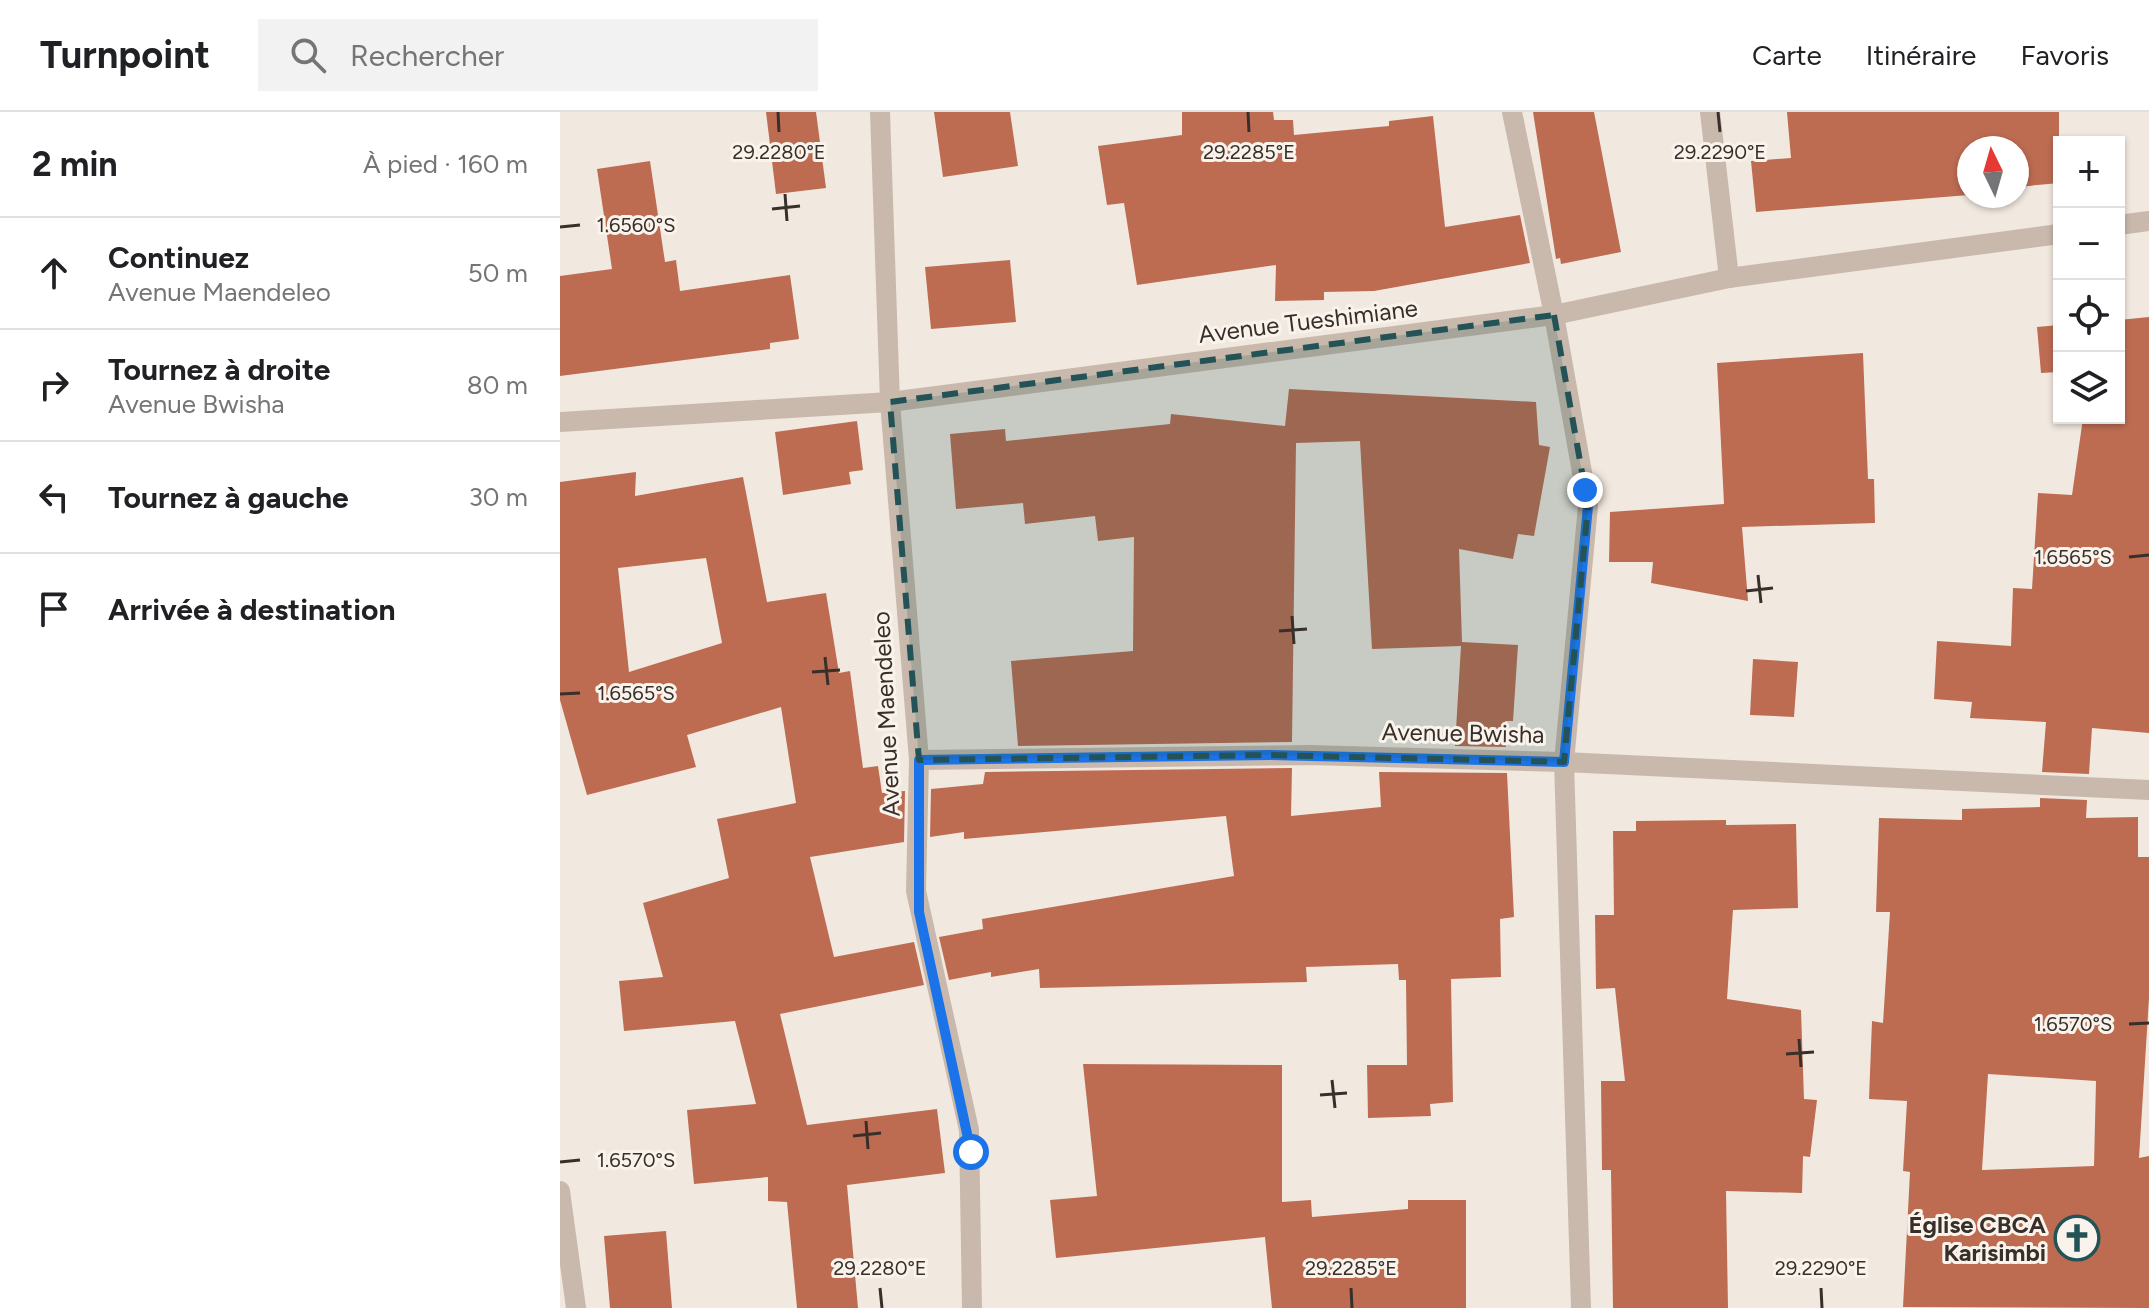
<!DOCTYPE html>
<html lang="fr">
<head>
<meta charset="utf-8">
<style>
  body { margin:0; font-family:Figtree,sans-serif; background:#f2f2f2; color:#202124 }
  .controls { position:absolute; right:24px; top:24px; display:grid; overflow:hidden; border-radius:0px; box-shadow:0 2px 6px #0004 }
  .controls button { width:72px; height:72px; display:grid; place-items:center; padding:0; border:0; border-bottom:2px solid #e0e0e0; background:#fff; color:#202124; font:40px sans-serif }
  .compass { position:absolute; left:1397px; top:24px; width:72px; height:72px; border-radius:50%; background:#fff; box-shadow:0 2px 6px #0004; rotate:355deg }
  .stop { position:absolute; width:24px; height:24px; margin:-18px; border:6px solid #1a73e8; border-radius:50%; background:#fff }
  .stop.end { background:#1a73e8; border-color:#fff; box-shadow:0 2px 8px #0008 }
  .list { margin:0; padding:0; list-style:none }
  h2 { display:flex; justify-content:space-between; align-items:center; height:104px; margin:0; padding:0 32px; font-size:34px }
  h2 small { font-size:26px; font-weight:400; color:#757577 }
  .list li { display:grid; grid-template-columns:52px 1fr auto; gap:24px; align-items:center; box-sizing:border-box; height:112px; padding:0 32px; border-top:2px solid #e0e0e0 }
  .list b { display:block; font-size:30px; white-space:nowrap }
  .list p { margin:0; font-size:26px; white-space:nowrap; color:#757577 }
  .list em { font-size:26px; font-style:normal; color:#757577 }
  .icon { flex:none; width:44px; height:44px; fill:none; stroke:currentColor; stroke-width:2; stroke-linecap:round; stroke-linejoin:round }
  .map { position:relative; flex:none; width:1589px; height:1196px; overflow:hidden }
  header { display:flex; align-items:center; gap:48px; box-sizing:border-box; height:112px; padding:0 40px; background:#fff; border-bottom:2px solid #e0e0e0 }
  header strong { font-size:38px }
  nav { display:flex; gap:44px; margin-inline-start:auto; font-size:28px }
  .search { width:560px; height:72px; background:#f2f2f2; display:flex; align-items:center; gap:20px; box-sizing:border-box; padding:0 28px; border-radius:0px; color:#757577; font-size:30px }
  main { display:flex }
  aside { flex:1; background:#fff }
  .map>svg:first-child { display:block }
  .building { fill:#bd6c52; fill-rule:evenodd }
  .lines { fill:none; stroke-linecap:round; stroke-linejoin:round }
  .minor { stroke:#c9b9ac; stroke-width:20 }
  .route { stroke:#1a73e8; stroke-width:10 }
  .marked { fill:#235356; fill-opacity:0.2; stroke:#235356; stroke-width:6; stroke-dasharray:16 10; stroke-linejoin:round }
  .ticks { fill:none; stroke:#382f2a; stroke-width:3 }
  .labels { text-anchor:middle; dominant-baseline:central; stroke-width:6; stroke-linejoin:round; paint-order:stroke }
  .street-label { font-size:24px; fill:#382f2a; stroke:#f9f3ec }
  .poi-label { font-size:24px; font-weight:bold; fill:#382f2a; stroke:#f9f3ec; text-anchor:end }
  .ticks-label { font-size:20px; text-anchor:middle; fill:#382f2a; stroke:#f9f3ec; stroke-width:6; stroke-linejoin:round; paint-order:stroke }
</style>
</head>
<body>
<header>
<strong>Turnpoint</strong>
<div class="search"><svg class="icon" aria-label="search" viewBox="0 0 24 24"><circle cx="10" cy="10" r="6"/><path d="M15 15l6 6"/></svg>Rechercher</div>
<nav><a>Carte</a><a>Itinéraire</a><a>Favoris</a></nav>
</header>
<main>
<aside>
<h2>2 min<small>À pied · 160 m</small></h2>
<ul class="list">
<li><svg class="icon" aria-label="ahead" viewBox="0 0 24 24"><path d="M12 20V5M6 11l6-6 6 6"/></svg><div><b>Continuez</b><p>Avenue Maendeleo</p></div><em>50 m</em></li>
<li><svg class="icon" aria-label="right" viewBox="0 0 24 24"><path d="M7 20v-9h11M14 6l5 5-5 5"/></svg><div><b>Tournez à droite</b><p>Avenue Bwisha</p></div><em>80 m</em></li>
<li><svg class="icon" aria-label="left" viewBox="0 0 24 24"><path d="M17 20v-9H6M10 6l-5 5 5 5"/></svg><div><b>Tournez à gauche</b></div><em>30 m</em></li>
<li><svg class="icon" aria-label="arrive" viewBox="0 0 24 24"><path d="M6 21V4h12l-3 4 3 4H6"/></svg><div><b>Arrivée à destination</b></div></li>
</ul>
</aside>
<div class="map">
<svg width="1589" height="1196" viewBox="0 0 1589 1196">
  <rect width="100%" height="100%" fill="#f1e9e0"/>
  <g class="building">
    <path d="M206,0H256L266,76L216,82Z"/>
    <path d="M374,0H450L458,54L383,65Z"/>
    <path d="M622,0H713L714,8H733L734,23L829,14V9L873,4L885,115L960,103L970,151L814,179L764,180V188L715,189L716,153L577,173L564,91L547,93L538,34L622,23Z"/>
    <path d="M973,0H1034L1061,140L1001,152L1000,146L996,147Z"/>
    <path d="M1227,0H1499V71L1457,75V36H1409V83L1196,100L1191,49L1231,46Z"/>
    <path d="M90,49L105,150L116,148L120,179L230,163L239,227L210,231V237L0,264V164L52,157L37,57Z"/>
    <path d="M450,148L456,210L371,217L365,155Z"/>
    <path d="M1589,205V621L1532,616L1529,662L1482,660L1486,610L1410,606L1412,590L1374,587L1377,529L1451,534L1453,476L1472,477L1478,381L1512,383L1523,306H1559V208Z"/>
    <path d="M1499,213V260L1481,261L1477,215Z"/>
    <path d="M1303,241L1308,367H1314L1315,411L1182,415L1188,489L1091,471L1093,450H1049L1050,400L1164,392L1157,251Z"/>
    <path d="M729,277L976,290L979,333L990,335L974,424L958,422L953,447L899,437L902,530L958,533L953,609H945L946,635L895,634L901,534L812,537L800,329L736,331L732,630L458,634L451,549L573,539L574,425L538,429L535,404L465,412L463,391L396,397L390,322L445,317L446,329L610,312L611,302L725,314Z"/>
    <path d="M297,309L303,358L289,360L291,372L223,383L215,320Z"/>
    <path d="M76,360L75,384L183,365L207,490L266,481L279,561L290,559L303,656L318,654L322,681L345,679L344,730L250,745L274,845L354,830L364,873L220,902L247,1013L377,997L385,1061L287,1073L298,1196H237L227,1090L208,1089V1065L134,1072L127,998L196,992L175,909L64,919L59,869L103,865L83,791L169,766L157,707L236,691L221,595L127,623L136,655L27,683L0,588V370ZM146,446L162,531L69,560L58,456Z"/>
    <path d="M1193,547L1238,550L1234,605L1190,603Z"/>
    <path d="M732,656L731,704L821,695L819,660L947,661L954,805L940,807L941,865L891,867L893,990L870,992L871,1004L808,1006L807,953H847L846,868H839L838,852L746,855L747,870L480,876L479,857L431,865V860L389,868L379,825L423,817L422,807L674,764L666,704L404,727V720L370,725L371,677L423,672L425,660Z"/>
    <path d="M1480,686L1527,688L1526,706L1578,705V745H1589V886L1579,1046L1589,1044V1196L1343,1195L1350,1060L1343,1059L1347,989L1309,987L1312,909L1323,911L1330,800H1316L1319,706L1402,708V697L1480,695ZM1428,962L1536,969L1534,1054L1422,1058Z"/>
    <path d="M1166,708V713L1236,712L1238,796L1173,798L1167,887L1241,898L1244,987L1257,988L1250,1045L1243,1044L1242,1081L1166,1079L1168,1196H1053L1051,1058H1042L1041,969H1065L1055,876L1036,877L1035,803H1054L1053,719H1076V709Z"/>
    <path d="M523,952L722,953V1090L751,1088L752,1105L848,1097V1088H906V1196H712L705,1125L496,1146L490,1088L537,1084Z"/>
    <path d="M106,1119L112,1196H50L44,1124Z"/>
  </g>
  <g class="lines">
    <g class="minor">
      <path d="M320,0L330,290L359,648L356,779L409,1018L412,1196"/>
      <path d="M952,0L994,203L1028,394L1004,650L1021,1196"/>
      <path d="M1150,0L1169,166"/>
      <path d="M1559,113L1589,109"/>
      <path d="M0,310L330,290L994,203L1169,166L1499,122"/>
      <path d="M359,648L749,643L1004,650L1589,678"/>
      <path d="M0,1079L16,1196"/>
    </g>
  </g>
  <g class="lines">
    <path class="route" d="M411,1040L359,800V648L710,643L1004,650L1028,394L1025,378"/>
  </g>
  <path class="marked" d="M994,203L1028,394L1004,650L710,643L359,648L330,290Z"/>
  <path class="ticks" d="M218,0L219,20M688,0L689,20M1158,0L1160,20M225,82L227,109M212,97L240,94M0,115L20,113M1569,445L1589,443M1198,463L1201,491M1186,479L1213,476M732,504L734,532M719,519L747,517M265,545L268,573M252,560L280,558M0,582L20,581M1569,912L1589,911M1239,927L1241,955M1226,942L1254,940M772,968L775,996M760,983L787,981M306,1009L308,1037M293,1024L321,1021M0,1050L20,1048M320,1176L322,1196M791,1176L792,1196M1261,1176L1262,1196"/>
  <defs>
    <g id="church-ring" transform="scale(2.3)"><circle r="9.5" fill="#f9f3ec" stroke="#235356" stroke-width="1.5"/><path d="M-1.2-6h2.4v3.5h3.3v2.4h-3.3V6h-2.4V-.1h-3.3v-2.4h3.3Z" fill="#235356"/></g>
  </defs>
  <g fill-rule="evenodd">
    <use href="#church-ring" x="1517" y="1126"/>
  </g>
  <g class="labels">
    <g class="street-label">
      <text transform="translate(748 209) rotate(-7)">Avenue Tueshimiane</text>
      <text transform="translate(326 602) rotate(-93)">Avenue Maendeleo</text>
      <text transform="translate(903 621) rotate(1)">Avenue Bwisha</text>
    </g>
    <g class="poi-label">
      <text x="1486" y="1112">Église CBCA<tspan x="1486" dy="28">Karisimbi</tspan></text>
    </g>
  </g>
  <g class="ticks-label">
    <text x="219" y="47">29.2280°E</text>
    <text x="689" y="47">29.2285°E</text>
    <text x="1160" y="47">29.2290°E</text>
    <text x="76" y="120">1.6560°S</text>
    <text x="1513" y="452">1.6565°S</text>
    <text x="76" y="588">1.6565°S</text>
    <text x="1513" y="919">1.6570°S</text>
    <text x="76" y="1055">1.6570°S</text>
    <text x="320" y="1163">29.2280°E</text>
    <text x="791" y="1163">29.2285°E</text>
    <text x="1261" y="1163">29.2290°E</text>
  </g>
</svg>
<div class="controls">
<button>+</button>
<button>−</button>
<button><svg class="icon" aria-label="locate" viewBox="0 0 24 24"><circle cx="12" cy="12" r="6"/><path d="M12 2v4M12 18v4M2 12h4M18 12h4"/></svg></button>
<button><svg class="icon" aria-label="layers" viewBox="0 0 24 24"><path d="M12 4l9 5-9 5-9-5zM3 14l9 5 9-5"/></svg></button>
</div>
<svg class="compass" viewBox="-18 -18 36 36"><path d="M0-13l5 13h-10z" fill="#e53935"/><path d="M0 13l5-13h-10z" fill="#757577"/></svg>
<div class="stop" style="left:411px;top:1040px"></div>
<div class="stop end" style="left:1025px;top:378px"></div>
</div>
</main>
</body>
</html>
